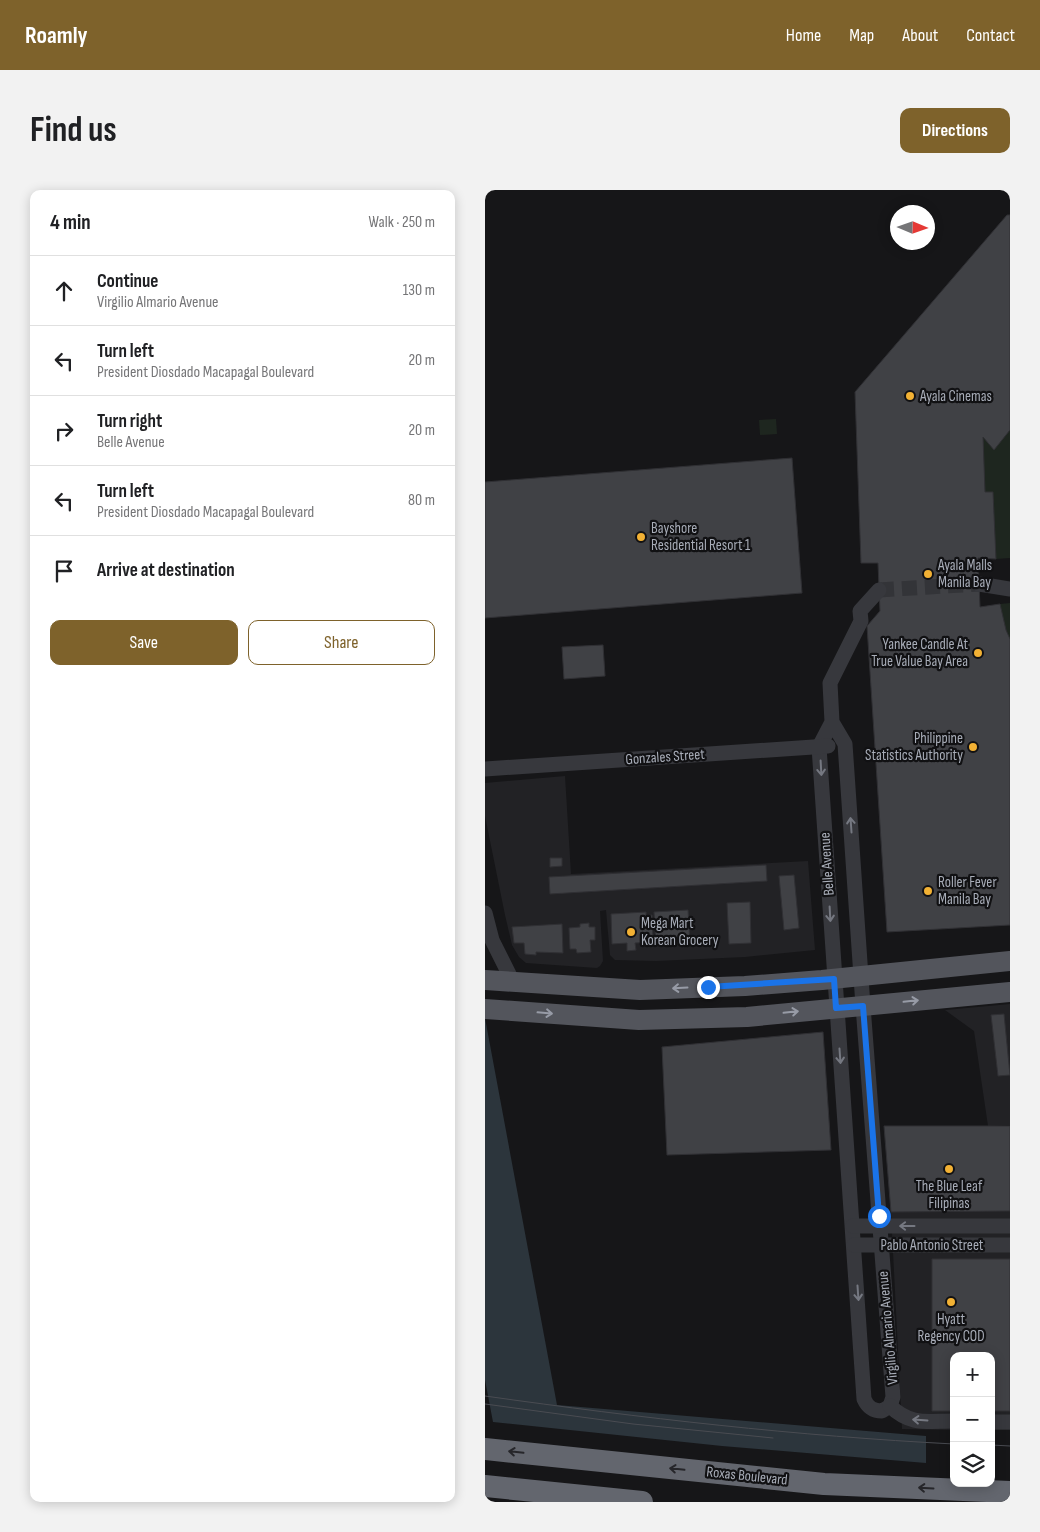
<!DOCTYPE html>
<html lang="en">
<head>
<meta charset="utf-8">
<style>
  body { margin:0; font-family:"Sofia Sans Condensed",sans-serif; background:#f2f2f2; color:#202124 }
  .controls { position:absolute; right:15px; bottom:15px; display:grid; overflow:hidden; border-radius:10px; box-shadow:0 2px 12px #0003 }
  .controls button { width:45px; height:45px; display:grid; place-items:center; padding:0; border:0; border-bottom:1px solid #e0e0e0; background:#fff; color:#202124; font:25px sans-serif }
  .compass { position:absolute; left:405px; top:15px; width:45px; height:45px; border-radius:50%; background:#fff; box-shadow:0 2px 12px #0003; rotate:92deg }
  .stop { position:absolute; width:15px; height:15px; margin:-11px; border:4px solid #1a73e8; border-radius:50%; background:#fff }
  .stop.end { background:#1a73e8; border-color:#fff; box-shadow:0 1px 5px #0008 }
  .list { margin:0; padding:0; list-style:none }
  h2 { display:flex; justify-content:space-between; align-items:center; height:65px; margin:0; padding:0 20px; font-size:21px }
  h2 small { font-size:16px; font-weight:400; color:#757577 }
  .list li { display:grid; grid-template-columns:32px 1fr auto; gap:15px; align-items:center; box-sizing:border-box; height:70px; padding:0 20px; border-top:1px solid #e0e0e0 }
  .list b { display:block; font-size:19px; white-space:nowrap }
  .list p { margin:0; font-size:16px; white-space:nowrap; color:#757577 }
  .list em { font-size:16px; font-style:normal; color:#757577 }
  .actions { display:flex; gap:10px; padding:15px 20px }
  .actions a { flex:1; padding:11px 0; border:1px solid #7e622b; border-radius:10px; text-align:center; font-size:18px; color:#7e622b }
  .actions .main { background:#7e622b; color:#fff }
  .icon { flex:none; width:28px; height:28px; fill:none; stroke:currentColor; stroke-width:2; stroke-linecap:round; stroke-linejoin:round }
  .map { position:relative; flex:none; width:525px; height:1312px; overflow:hidden; border-radius:10px }
  header { display:flex; align-items:center; gap:30px; box-sizing:border-box; height:70px; padding:0 25px; background:#7e622b; color:#fff }
  header strong { font-size:24px }
  nav { display:flex; gap:28px; margin-inline-start:auto; font-size:18px }
  .intro { display:flex; align-items:center; justify-content:space-between; box-sizing:border-box; height:120px; padding:0 30px }
  h1 { margin:0; font-size:35px }
  .button { padding:12px 22px; border-radius:10px; background:#7e622b; color:#fff; font-size:18px; font-weight:700 }
  main { display:flex; gap:30px; padding:0 30px }
  aside { flex:1; background:#fff; border-radius:10px; box-shadow:0 2px 12px #0003 }
  .map>svg:first-child { display:block }
  .built { fill:#222225 }
  .green { fill:#1e261f }
  .water { fill:#2c353c }
  .building { fill:#404145; stroke:#303034 }
  .lines { fill:none; stroke-linecap:round; stroke-linejoin:round }
  .minor-tunnel { stroke:#333438; stroke-width:15; stroke-dasharray:15 8; stroke-linecap:butt }
  .minor { stroke:#37383d; stroke-width:15 }
  .major { stroke:#53555c; stroke-width:20 }
  .highway { stroke:#63666e; stroke-width:22 }
  .tram { stroke:#4a4c52; stroke-width:1 }
  .oneway { stroke:#757881 }
  .oneway2 { stroke:#979ba6 }
  .oneway3 { stroke:#26262a }
  .route { stroke:#1a73e8; stroke-width:6 }
  .poi-dot { fill:#f2b134; stroke:#111113; stroke-width:2 }
  .labels { text-anchor:middle; dominant-baseline:central; stroke-width:4.5; stroke-linejoin:round; paint-order:stroke }
  .poi-label { font-size:15px; fill:#a8adb8; stroke:#111113; text-anchor:start }
  .street-label { font-size:15px; fill:#a8adb8; stroke:#111113 }
</style>
</head>
<body>
<header>
<strong>Roamly</strong>
<nav><a>Home</a><a>Map</a><a>About</a><a>Contact</a></nav>
</header>
<div class="intro"><h1>Find us</h1><a class="button">Directions</a></div>
<main>
<aside>
<h2>4 min<small>Walk · 250 m</small></h2>
<ul class="list">
<li><svg class="icon" aria-label="ahead" viewBox="0 0 24 24"><path d="M12 20V5M6 11l6-6 6 6"/></svg><div><b>Continue</b><p>Virgilio Almario Avenue</p></div><em>130 m</em></li>
<li><svg class="icon" aria-label="left" viewBox="0 0 24 24"><path d="M17 20v-9H6M10 6l-5 5 5 5"/></svg><div><b>Turn left</b><p>President Diosdado Macapagal Boulevard</p></div><em>20 m</em></li>
<li><svg class="icon" aria-label="right" viewBox="0 0 24 24"><path d="M7 20v-9h11M14 6l5 5-5 5"/></svg><div><b>Turn right</b><p>Belle Avenue</p></div><em>20 m</em></li>
<li><svg class="icon" aria-label="left" viewBox="0 0 24 24"><path d="M17 20v-9H6M10 6l-5 5 5 5"/></svg><div><b>Turn left</b><p>President Diosdado Macapagal Boulevard</p></div><em>80 m</em></li>
<li><svg class="icon" aria-label="arrive" viewBox="0 0 24 24"><path d="M6 21V4h12l-3 4 3 4H6"/></svg><div><b>Arrive at destination</b></div></li>
</ul>
<div class="actions"><a class="main">Save</a><a>Share</a></div>
</aside>
<div class="map">
<svg width="525" height="1312" viewBox="0 0 525 1312">
  <rect width="100%" height="100%" fill="#161618"/>
  <g class="built">
    <path d="M80,586L86,684L323,671L330,760L260,767L171,771L130,770L125,765L121,720L115,721L118,771L115,776L112,778L41,773L34,767L27,755L20,725L0,626V593Z"/>
    <path d="M525,814V935L503,936L489,841L460,820Z"/>
    <path d="M525,1021V1240H506V1166H469V1240L417,1239L406,1022Z"/>
  </g>
  <g class="green">
    <path d="M291,229L292,244L275,245L274,230Z"/>
    <path d="M525,240V368L511,369L508,302H500L498,247L509,260Z"/>
    <path d="M525,413V449L521,440L515,414Z"/>
  </g>
  <path class="water" d="M0,828L72,1215L441,1246V1273L237,1256L8,1232L0,1190Z"/>
  <g class="building">
    <path d="M522,25H525V240L509,260L498,247L500,302H508L511,369L493,368L495,417L515,414L521,440L525,449V735L402,742L382,436L395,421L393,373H376L370,202Z"/>
    <path d="M307,268L317,403L0,428V292Z"/>
    <path d="M118,455L120,486L79,489L77,457Z"/>
    <path d="M65,668H77V676L65,677Z"/>
    <path d="M281,675L282,691L65,704L64,687Z"/>
    <path d="M309,685L314,738L299,740L294,686Z"/>
    <path d="M265,712L266,753L244,754L242,713Z"/>
    <path d="M203,720L205,753L171,755L169,722Z"/>
    <path d="M161,722V726L167,725L168,752L150,753L151,760L142,761V753L127,754L126,724Z"/>
    <path d="M104,733V737H110V750H105L106,762L92,763L91,759H85L84,738L95,737V734Z"/>
    <path d="M77,734L78,763L51,762V765L40,764L39,753H29L27,737Z"/>
    <path d="M519,824L525,885L513,886L506,825Z"/>
    <path d="M338,842L346,960L182,965L177,857Z"/>
    <path d="M399,936H525V1021L406,1022Z"/>
    <path d="M447,1069H525V1221H506V1166H469V1221H447Z"/>
  </g>
  <g class="lines">
    <path class="minor-tunnel" d="M394,400L494,394"/>
    <g class="minor">
      <path d="M494,394L525,399"/>
      <path d="M347,532L334,557C348,774 365,991 379,1209C383,1218 388,1221 397,1221L405,1216L408,1207L378,816L360,554L347,532L345,493L376,431L375,421L394,400"/>
      <path d="M0,579L343,556"/>
      <path d="M0,723L7,750L28,792"/>
      <path d="M368,1036H525"/>
      <path d="M369,1055H525"/>
      <path d="M405,1216C426,1236 442,1231 469,1231"/>
      <path d="M506,1232H525"/>
    </g>
    <g class="major">
      <path d="M0,790L155,800L260,796L337,790L525,771"/>
      <path d="M0,819L154,830L262,827L525,802"/>
    </g>
    <g class="highway">
      <path d="M0,1259L339,1294L525,1302"/>
      <path d="M0,1296L157,1312"/>
    </g>
    <g class="tram">
      <path d="M0,1206C156,1228 312,1246 469,1254"/>
      <path d="M0,1214L148,1234L288,1248"/>
      <path d="M506,1255L525,1256"/>
    </g>
  </g>
  <defs><path id="oneway-shaft" d="M-6 0H5M1.5-3L5.5 0L1.5 3" fill="none" stroke-width="1.6" stroke-linecap="round" stroke-linejoin="round" transform="scale(1.25)"/></defs>
  <g class="oneway">
    <use href="#oneway-shaft" transform="translate(336 578) rotate(87)"/>
    <use href="#oneway-shaft" transform="translate(366 635) rotate(-94)"/>
    <use href="#oneway-shaft" transform="translate(345 724) rotate(87)"/>
    <use href="#oneway-shaft" transform="translate(355 866) rotate(86)"/>
    <use href="#oneway-shaft" transform="translate(422 1036) rotate(180)"/>
    <use href="#oneway-shaft" transform="translate(373 1103) rotate(86)"/>
    <use href="#oneway-shaft" transform="translate(435 1230) rotate(-176)"/>
  </g>
  <g class="oneway2">
    <use href="#oneway-shaft" transform="translate(195 798) rotate(177)"/>
    <use href="#oneway-shaft" transform="translate(426 811) rotate(-6)"/>
    <use href="#oneway-shaft" transform="translate(306 822) rotate(-6)"/>
    <use href="#oneway-shaft" transform="translate(60 823) rotate(5)"/>
  </g>
  <g class="oneway3">
    <use href="#oneway-shaft" transform="translate(31 1262) rotate(-174)"/>
    <use href="#oneway-shaft" transform="translate(192 1279) rotate(-174)"/>
    <use href="#oneway-shaft" transform="translate(441 1298) rotate(-177)"/>
  </g>
  <g class="lines">
    <path class="route" d="M223,797L349,789L351,818L378,816L394,1026"/>
  </g>
  <g class="poi-dot">
    <circle cx="425" cy="206" r="5"/>
    <circle cx="156" cy="347" r="5"/>
    <circle cx="443" cy="384" r="5"/>
    <circle cx="493" cy="463" r="5"/>
    <circle cx="488" cy="557" r="5"/>
    <circle cx="443" cy="701" r="5"/>
    <circle cx="146" cy="742" r="5"/>
    <circle cx="464" cy="979" r="5"/>
    <circle cx="466" cy="1112" r="5"/>
  </g>
  <g class="labels">
    <g class="poi-label">
      <text x="435" y="206">Ayala Cinemas</text>
      <text x="166" y="338">Bayshore<tspan x="166" dy="17">Residential Resort 1</tspan></text>
      <text x="453" y="375">Ayala Malls<tspan x="453" dy="17">Manila Bay</tspan></text>
      <text x="483" y="454" text-anchor="end">Yankee Candle At<tspan x="483" dy="17">True Value Bay Area</tspan></text>
      <text x="478" y="548" text-anchor="end">Philippine<tspan x="478" dy="17">Statistics Authority</tspan></text>
      <text x="453" y="692">Roller Fever<tspan x="453" dy="17">Manila Bay</tspan></text>
      <text x="156" y="733">Mega Mart<tspan x="156" dy="17">Korean Grocery</tspan></text>
      <text x="464" y="996" text-anchor="middle">The Blue Leaf<tspan x="464" dy="17">Filipinas</tspan></text>
      <text x="466" y="1129" text-anchor="middle">Hyatt<tspan x="466" dy="17">Regency COD</tspan></text>
    </g>
    <g class="street-label">
      <text transform="translate(180 567) rotate(-4)">Gonzales Street</text>
      <text transform="translate(342 674) rotate(-94)">Belle Avenue</text>
      <text x="447" y="1055">Pablo Antonio Street</text>
      <text transform="translate(403 1138) rotate(-95)">Virgilio Almario Avenue</text>
      <text transform="translate(262 1286) rotate(6)">Roxas Boulevard</text>
    </g>
  </g>
</svg>
<div class="controls">
<button>+</button>
<button>−</button>
<button><svg class="icon" aria-label="layers" viewBox="0 0 24 24"><path d="M12 4l9 5-9 5-9-5zM3 14l9 5 9-5"/></svg></button>
</div>
<svg class="compass" viewBox="-18 -18 36 36"><path d="M0-13l5 13h-10z" fill="#e53935"/><path d="M0 13l5-13h-10z" fill="#757577"/></svg>
<div class="stop" style="left:394px;top:1026px"></div>
<div class="stop end" style="left:223px;top:797px"></div>
</div>
</main>
</body>
</html>
